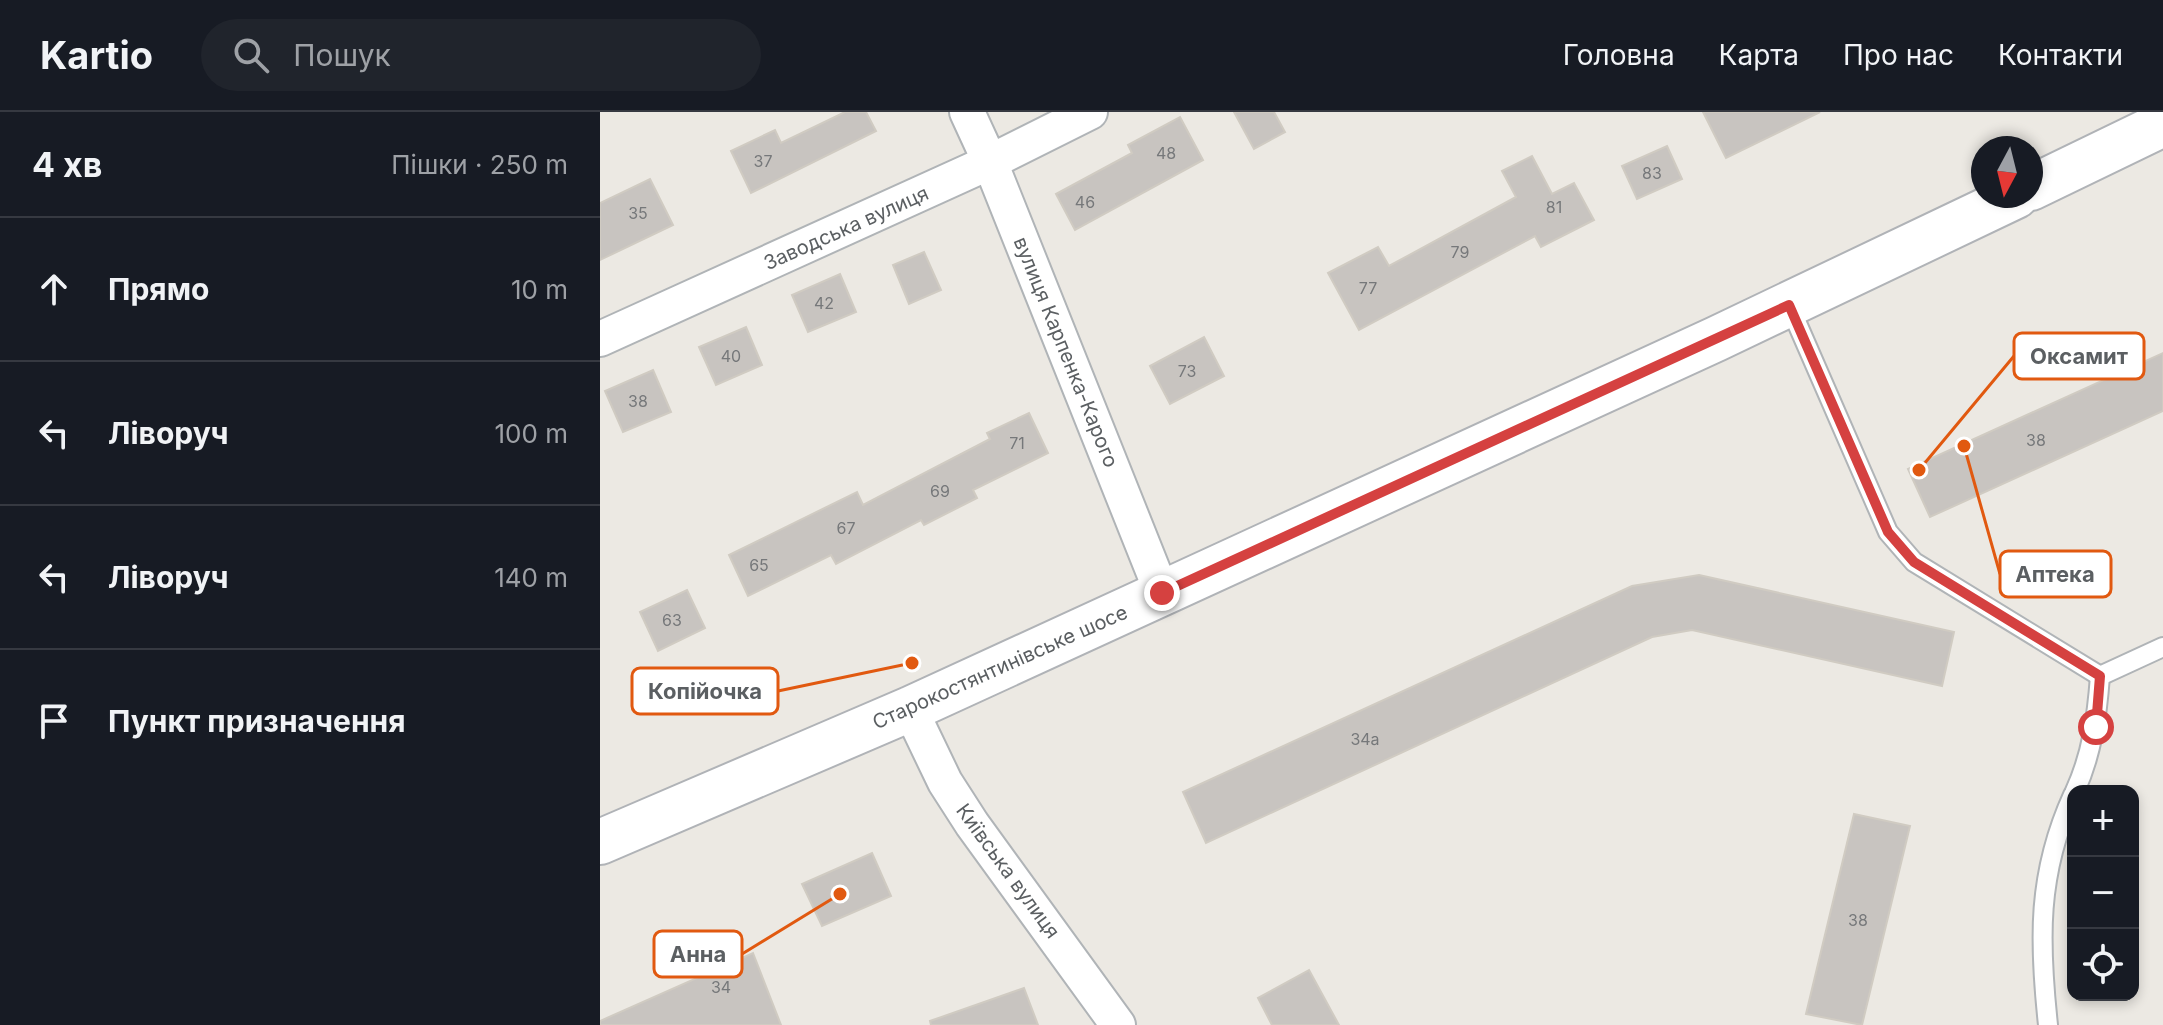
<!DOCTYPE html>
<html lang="uk">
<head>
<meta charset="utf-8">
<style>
  body { margin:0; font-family:Inter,sans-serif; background:#20242c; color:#f1f3f6 }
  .controls { position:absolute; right:24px; bottom:24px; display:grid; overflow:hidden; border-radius:16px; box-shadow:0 4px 12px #0003 }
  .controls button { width:72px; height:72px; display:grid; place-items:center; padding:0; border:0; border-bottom:2px solid #363941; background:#171b24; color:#f1f3f6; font:40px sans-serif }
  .compass { position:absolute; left:1371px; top:24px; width:72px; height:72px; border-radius:50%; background:#171b24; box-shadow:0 4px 12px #0003; rotate:187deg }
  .stop { position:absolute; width:24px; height:24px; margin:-18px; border:6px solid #d54140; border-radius:50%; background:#fff }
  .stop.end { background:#d54140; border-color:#fff; box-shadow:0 2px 8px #0008 }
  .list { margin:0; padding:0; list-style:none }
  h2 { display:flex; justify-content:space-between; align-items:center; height:104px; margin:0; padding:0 32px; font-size:34px }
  h2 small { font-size:26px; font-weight:400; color:#9ea1a6 }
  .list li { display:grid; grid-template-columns:52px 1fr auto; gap:24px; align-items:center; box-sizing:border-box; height:144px; padding:0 32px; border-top:2px solid #363941 }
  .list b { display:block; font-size:30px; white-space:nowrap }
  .list em { font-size:26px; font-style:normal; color:#9ea1a6 }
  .icon { flex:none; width:44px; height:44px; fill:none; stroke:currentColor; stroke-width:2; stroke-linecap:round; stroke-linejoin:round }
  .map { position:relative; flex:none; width:1563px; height:913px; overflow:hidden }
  header { display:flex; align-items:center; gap:48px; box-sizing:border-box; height:112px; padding:0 40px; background:#171b24; border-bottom:2px solid #363941 }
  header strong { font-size:38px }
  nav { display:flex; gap:44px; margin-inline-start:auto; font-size:28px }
  .search { width:560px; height:72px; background:#20242c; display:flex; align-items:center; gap:20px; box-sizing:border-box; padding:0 28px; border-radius:44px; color:#9ea1a6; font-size:30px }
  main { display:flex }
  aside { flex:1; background:#171b24 }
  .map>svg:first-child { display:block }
  .building { fill:#c8c4c0; stroke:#d0cbc2; stroke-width:2 }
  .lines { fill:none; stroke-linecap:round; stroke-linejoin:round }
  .lane-casing { stroke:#b0b4b7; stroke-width:22 }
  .street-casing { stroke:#b0b4b7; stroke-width:38 }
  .secondary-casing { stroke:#b0b3b7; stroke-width:48 }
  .lane { stroke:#fff; stroke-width:18 }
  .street { stroke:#fff; stroke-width:34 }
  .secondary { stroke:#fff; stroke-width:44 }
  .route { stroke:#d54140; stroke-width:10 }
  .labels { text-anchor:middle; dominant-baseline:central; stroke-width:8; stroke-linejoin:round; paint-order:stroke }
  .number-label { font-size:16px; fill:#76787a }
  .street-label { font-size:20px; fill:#5b5f62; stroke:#fff }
  .leader { fill:none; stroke:#e15910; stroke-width:3 }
  .callout-dot { fill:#e15910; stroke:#fff; stroke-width:3 }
  .callout { fill:#fff; stroke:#e15910; stroke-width:3 }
  .callout-label { font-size:22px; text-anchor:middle; font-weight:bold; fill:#5b5f62 }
</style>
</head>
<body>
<header>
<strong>Kartio</strong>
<div class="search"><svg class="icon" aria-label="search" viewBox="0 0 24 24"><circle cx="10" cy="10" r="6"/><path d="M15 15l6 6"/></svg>Пошук</div>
<nav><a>Головна</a><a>Карта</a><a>Про нас</a><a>Контакти</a></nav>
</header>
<main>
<aside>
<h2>4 хв<small>Пішки · 250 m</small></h2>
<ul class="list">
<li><svg class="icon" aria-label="ahead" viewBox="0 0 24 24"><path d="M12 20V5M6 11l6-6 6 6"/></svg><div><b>Прямо</b></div><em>10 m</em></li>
<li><svg class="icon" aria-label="left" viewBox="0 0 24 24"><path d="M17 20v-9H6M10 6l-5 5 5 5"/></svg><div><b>Ліворуч</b></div><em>100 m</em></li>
<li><svg class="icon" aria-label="left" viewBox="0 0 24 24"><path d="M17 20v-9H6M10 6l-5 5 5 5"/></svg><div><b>Ліворуч</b></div><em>140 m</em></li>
<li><svg class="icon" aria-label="arrive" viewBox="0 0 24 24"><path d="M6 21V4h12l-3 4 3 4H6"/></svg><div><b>Пункт призначення</b></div></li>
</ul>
</aside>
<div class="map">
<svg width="1563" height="913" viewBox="0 0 1563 913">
  <rect width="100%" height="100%" fill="#ece9e3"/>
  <g class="building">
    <path d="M245,0H266L276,19L151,81L131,39L175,18L181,31Z"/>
    <path d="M634,0H674L685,20L654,37Z"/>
    <path d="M1103,0H1220L1126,46Z"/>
    <path d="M580,5L603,48L475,118L456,82L532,41L528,33Z"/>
    <path d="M1067,34L1082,67L1037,87L1022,54Z"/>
    <path d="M932,44L952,82L974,71L994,108L941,135L935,124L759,218L728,161L778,135L789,154L916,85L902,59Z"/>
    <path d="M50,67L73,113L0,148V91Z"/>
    <path d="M324,140L341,178L309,192L293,153Z"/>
    <path d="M240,162L256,200L208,220L192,183Z"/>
    <path d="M146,215L162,253L116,273L99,235Z"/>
    <path d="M604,225L624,264L570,292L550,254Z"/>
    <path d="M1563,241V299L1330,405L1308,357Z"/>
    <path d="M53,258L71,300L23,320L5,279Z"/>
    <path d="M429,301L448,341L373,378L377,386L324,413L321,408L236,452L231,443L148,484L129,443L257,380L263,393L390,327L387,321Z"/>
    <path d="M1099,463L1354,520L1342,574L1092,518L1052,525L606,731L583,680L1032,474Z"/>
    <path d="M87,478L105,516L58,539L40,500Z"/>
    <path d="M1254,702L1310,714L1262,913L1206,902Z"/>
    <path d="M272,741L291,784L222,814L202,772Z"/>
    <path d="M153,841L181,913H0V909Z"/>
    <path d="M709,858L739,913H672L658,886Z"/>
    <path d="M424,876L438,913H331L330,909Z"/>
  </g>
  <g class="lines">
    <g class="lane-casing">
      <g id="lane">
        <path d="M1189,193L1288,420L1314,450L1500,564"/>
        <path d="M1500,564L1563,535"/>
        <path d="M1475,679C1492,642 1497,604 1500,564"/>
        <path d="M1448,913C1439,829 1437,762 1473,683"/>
      </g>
    </g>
    <g class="street-casing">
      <g id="street">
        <path d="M367,0L390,50L562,481"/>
        <path d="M0,227L390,50L490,0"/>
        <path d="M310,597L345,670L372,712L518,913"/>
      </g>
    </g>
    <g class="secondary-casing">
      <g id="secondary">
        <path d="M1431,76L1563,12"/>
        <path d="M0,730L310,597L1116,227L1416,84"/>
      </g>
    </g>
    <use href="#lane" class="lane"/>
    <use href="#street" class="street"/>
    <use href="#secondary" class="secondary"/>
  </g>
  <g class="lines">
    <path class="route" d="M562,481L1189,193L1288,420L1314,450L1500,564L1496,615"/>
  </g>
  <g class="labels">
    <g class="number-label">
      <text x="566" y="41">48</text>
      <text x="163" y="49">37</text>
      <text x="1052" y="61">83</text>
      <text x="485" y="90">46</text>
      <text x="954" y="95">81</text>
      <text x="38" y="101">35</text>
      <text x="860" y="140">79</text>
      <text x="768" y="176">77</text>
      <text x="224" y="191">42</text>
      <text x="131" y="244">40</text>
      <text x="587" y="259">73</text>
      <text x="38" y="289">38</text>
      <text x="1436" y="328">38</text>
      <text x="417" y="331">71</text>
      <text x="340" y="379">69</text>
      <text x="246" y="416">67</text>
      <text x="159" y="453">65</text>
      <text x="72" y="508">63</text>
      <text x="765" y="627">34а</text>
      <text x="1258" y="808">38</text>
      <text x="121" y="875">34</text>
    </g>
    <g class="street-label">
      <text transform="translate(246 116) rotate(-24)">Заводська вулиця</text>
      <text transform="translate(466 240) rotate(68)">вулиця Карпенка-Карого</text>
      <text transform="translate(400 555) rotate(-24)">Старокостянтинівське шосе</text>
      <text transform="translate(408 759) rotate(54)">Київська вулиця</text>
    </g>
  </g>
  <path class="leader" d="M1319 358L1414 244M1364 334L1400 462M312 551L178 579M240 782L142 842"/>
  <g class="callout-dot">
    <circle cx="1319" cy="358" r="8"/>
    <circle cx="1364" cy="334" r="8"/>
    <circle cx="312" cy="551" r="8"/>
    <circle cx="240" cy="782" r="8"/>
  </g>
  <g class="callout">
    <rect x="1414" y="221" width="130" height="46" rx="8"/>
    <rect x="1400" y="439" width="111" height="46" rx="8"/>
    <rect x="32" y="556" width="146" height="46" rx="8"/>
    <rect x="54" y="819" width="88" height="46" rx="8"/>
  </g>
  <g class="callout-label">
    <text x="1479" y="252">Оксамит</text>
    <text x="1455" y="470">Аптека</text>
    <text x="105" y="587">Копійочка</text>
    <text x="98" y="850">Анна</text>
  </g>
</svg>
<div class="controls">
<button>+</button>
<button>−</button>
<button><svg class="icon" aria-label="locate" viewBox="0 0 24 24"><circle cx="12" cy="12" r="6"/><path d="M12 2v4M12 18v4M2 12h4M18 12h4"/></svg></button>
</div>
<svg class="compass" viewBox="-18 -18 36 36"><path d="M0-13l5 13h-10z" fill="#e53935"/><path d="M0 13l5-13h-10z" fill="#9ea1a6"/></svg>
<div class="stop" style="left:1496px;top:615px"></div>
<div class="stop end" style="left:562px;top:481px"></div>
</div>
</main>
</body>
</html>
